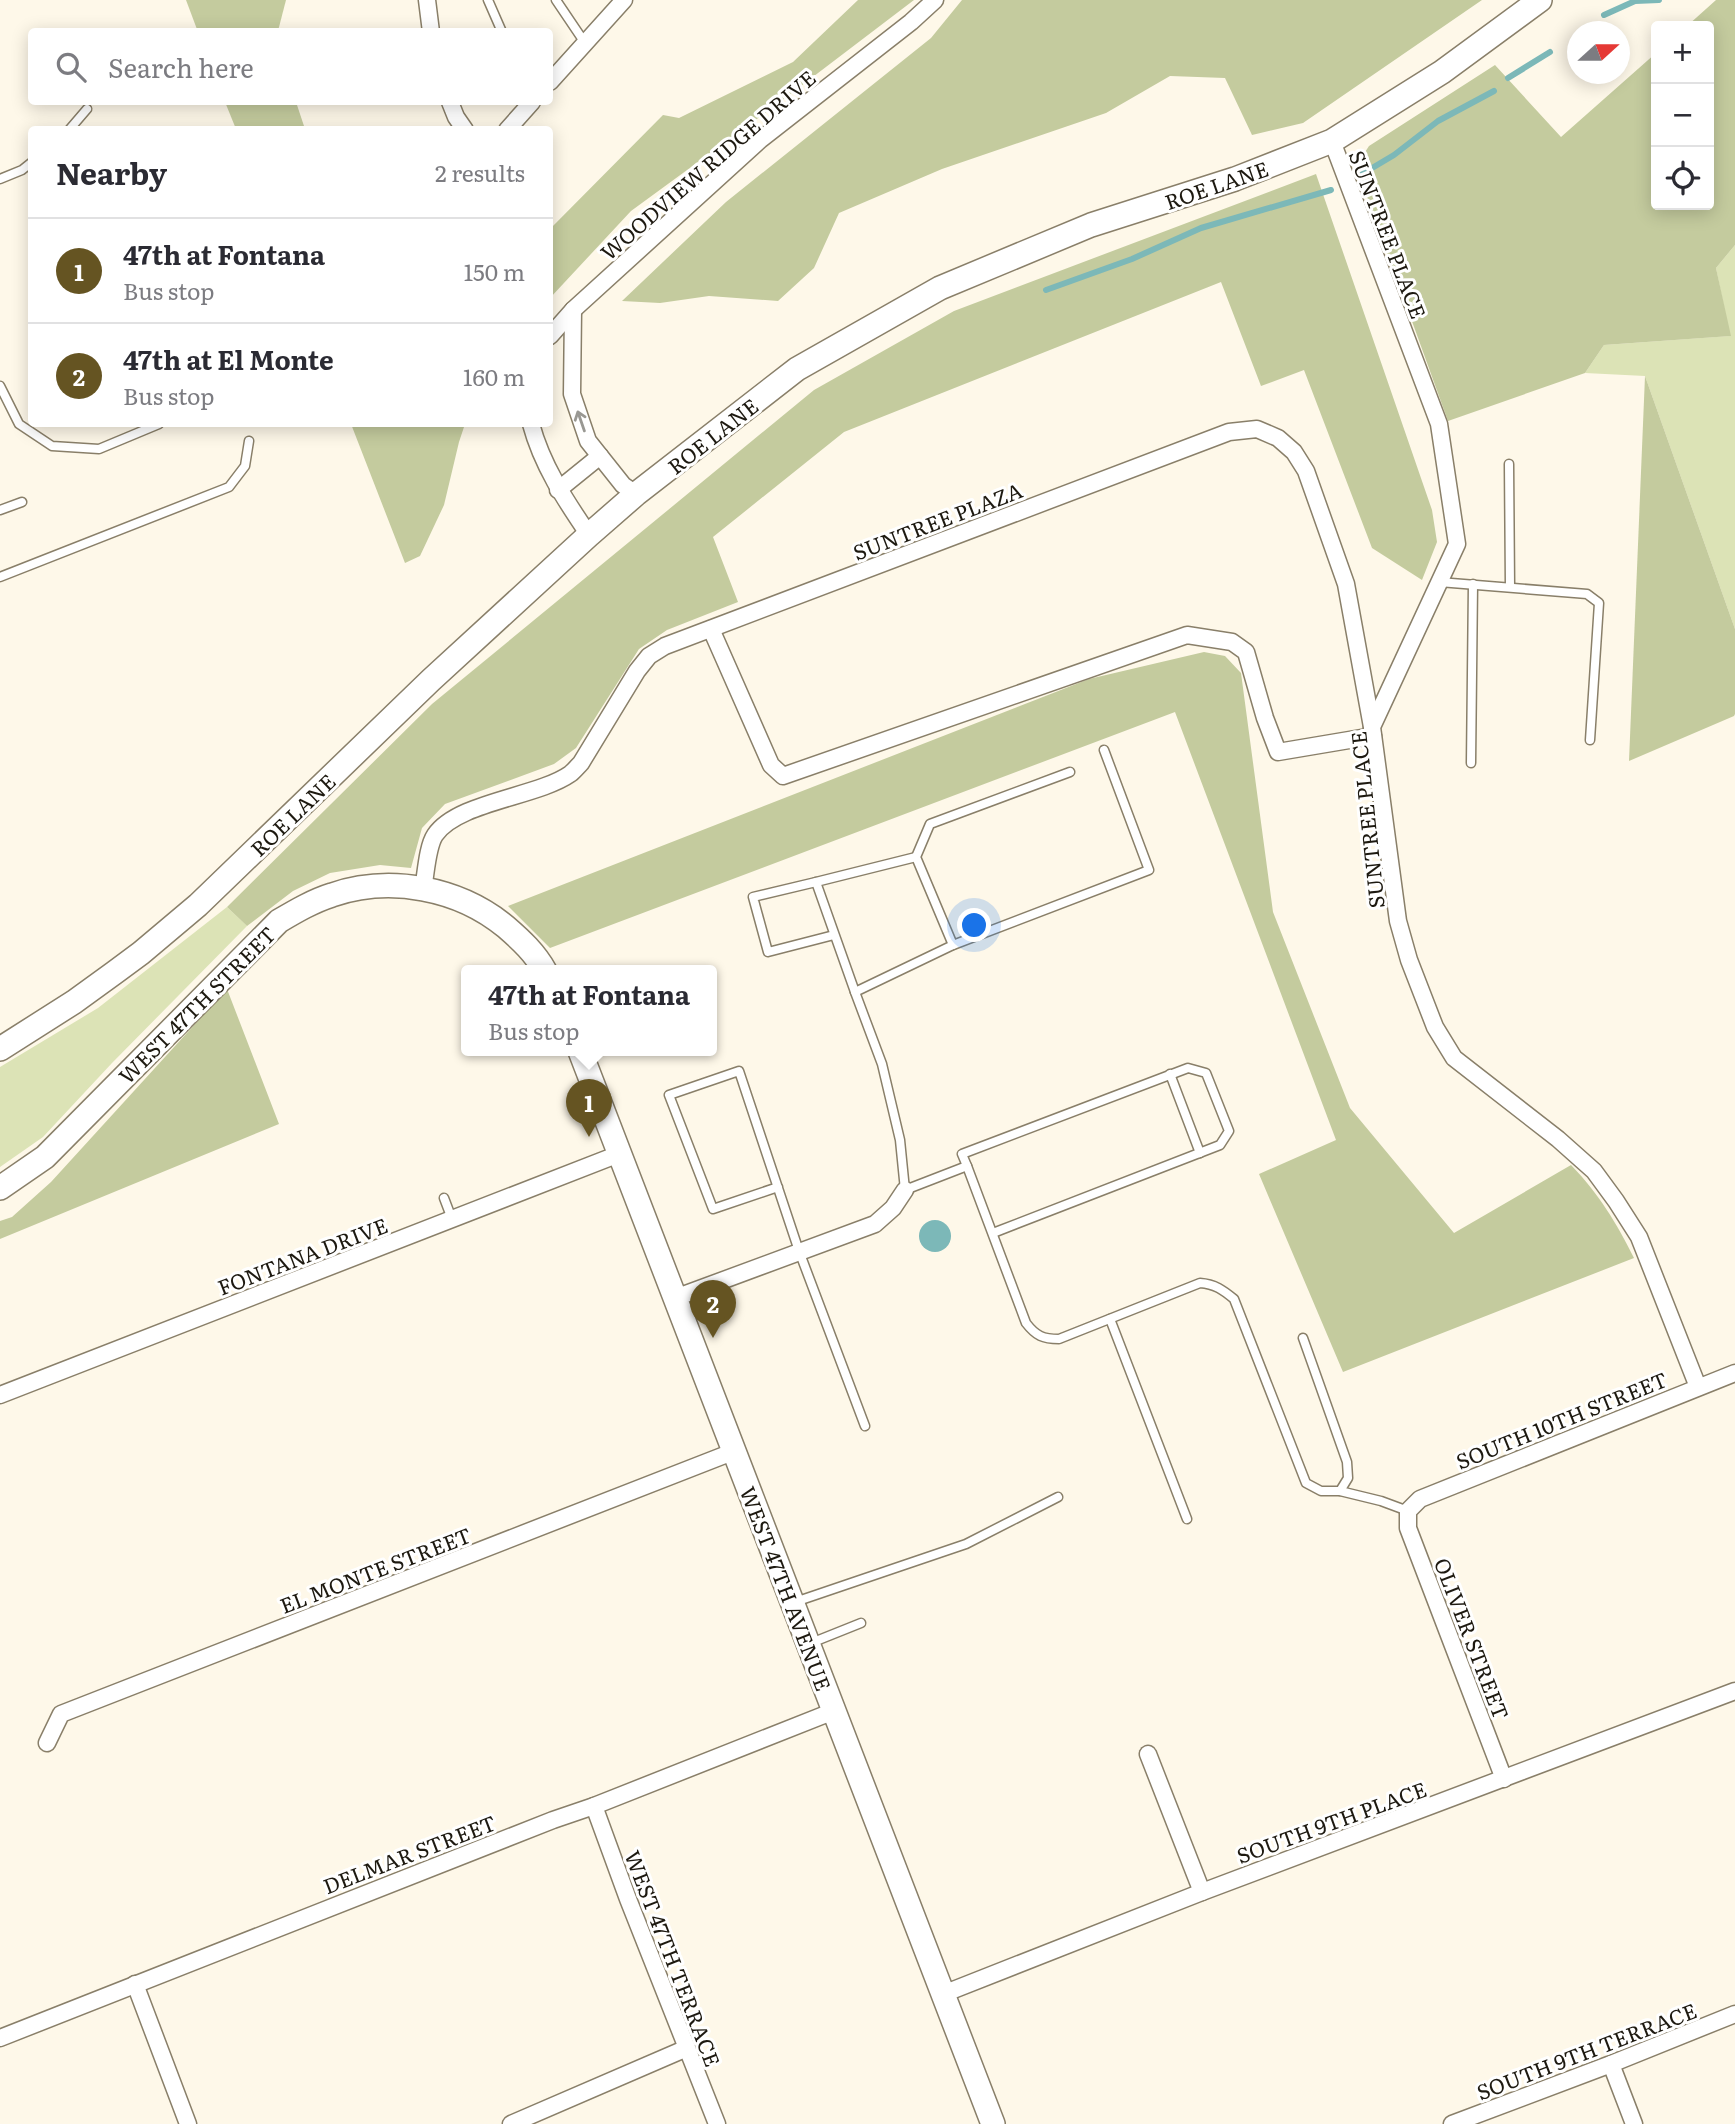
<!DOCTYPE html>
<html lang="en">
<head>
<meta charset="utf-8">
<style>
  body { margin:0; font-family:Literata,serif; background:#f2f2f3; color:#2b2b33 }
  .controls { position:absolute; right:21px; top:21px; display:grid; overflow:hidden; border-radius:7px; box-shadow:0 4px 18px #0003 }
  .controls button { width:63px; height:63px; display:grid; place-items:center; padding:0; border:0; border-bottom:2px solid #e1e1e2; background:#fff; color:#2b2b33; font:35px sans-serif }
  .compass { position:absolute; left:1567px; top:21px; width:63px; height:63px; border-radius:50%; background:#fff; box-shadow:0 4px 18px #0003; rotate:69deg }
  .you { position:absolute; left:975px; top:926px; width:24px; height:24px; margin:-18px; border:5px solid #fff; border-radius:50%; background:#1a73e8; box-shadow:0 0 0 10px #1a73e833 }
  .badge { display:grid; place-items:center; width:46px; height:46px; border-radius:50%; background:#655422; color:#fff; font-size:23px; font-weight:700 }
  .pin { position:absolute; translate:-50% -58px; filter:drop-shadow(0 2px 4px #0008) }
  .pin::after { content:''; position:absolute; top:37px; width:24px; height:21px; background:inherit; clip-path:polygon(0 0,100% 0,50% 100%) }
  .popup { position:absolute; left:461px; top:965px; width:256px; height:91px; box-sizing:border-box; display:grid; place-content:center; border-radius:7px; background:#fff; filter:drop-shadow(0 2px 5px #0005); font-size:23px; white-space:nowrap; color:#7c7c81 }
  .popup b { font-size:26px; color:#2b2b33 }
  .popup::after { content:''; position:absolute; left:50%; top:100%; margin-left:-14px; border:14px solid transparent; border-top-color:#fff }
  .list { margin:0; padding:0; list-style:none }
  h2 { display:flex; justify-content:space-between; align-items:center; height:91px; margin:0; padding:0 28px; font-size:30px }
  h2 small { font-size:23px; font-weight:400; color:#7c7c81 }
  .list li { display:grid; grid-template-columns:46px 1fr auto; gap:21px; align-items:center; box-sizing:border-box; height:105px; padding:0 28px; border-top:2px solid #e1e1e2 }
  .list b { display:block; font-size:26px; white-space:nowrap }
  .list p { margin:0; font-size:23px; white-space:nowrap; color:#7c7c81 }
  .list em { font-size:23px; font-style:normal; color:#7c7c81 }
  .icon { flex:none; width:38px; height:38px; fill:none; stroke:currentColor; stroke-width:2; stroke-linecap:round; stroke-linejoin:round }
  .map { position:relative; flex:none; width:1735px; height:2124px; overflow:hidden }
  .search { position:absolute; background:#fff; box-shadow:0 4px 18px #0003; left:28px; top:28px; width:525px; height:77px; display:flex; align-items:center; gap:18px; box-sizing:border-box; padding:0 24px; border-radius:7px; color:#7c7c81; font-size:26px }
  .panel { position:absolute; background:#fff; box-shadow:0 4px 18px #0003; left:28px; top:126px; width:525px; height:301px; border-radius:7px }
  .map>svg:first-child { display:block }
  .green { fill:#dce3b6 }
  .forest { fill:#c4cb9e }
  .water { fill:#7cb8b8 }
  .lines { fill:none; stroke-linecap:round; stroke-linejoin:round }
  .stream { stroke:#7cb8b8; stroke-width:6 }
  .lane-casing { stroke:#897f69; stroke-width:11 }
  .street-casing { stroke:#897f69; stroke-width:19 }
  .secondary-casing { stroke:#897f69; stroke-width:26 }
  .lane { stroke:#fff; stroke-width:8 }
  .street { stroke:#fff; stroke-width:16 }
  .secondary { stroke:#fff; stroke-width:23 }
  .oneway { stroke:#999893 }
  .labels { text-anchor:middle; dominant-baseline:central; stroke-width:6; stroke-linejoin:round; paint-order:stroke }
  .street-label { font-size:21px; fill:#1d1910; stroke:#fff }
</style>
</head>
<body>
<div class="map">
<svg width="1735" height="2124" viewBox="0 0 1735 2124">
  <rect width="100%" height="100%" fill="#fef8e9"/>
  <g class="green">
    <path d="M1735,245V629L1645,376L1585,373L1604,345L1730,336L1716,268Z"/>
    <path d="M227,907L247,926L112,1063L43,1137L0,1167V1067L98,1008Z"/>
  </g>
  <g class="forest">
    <path d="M186,0H286L278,31L198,32Z"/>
    <path d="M858,0H914L776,105L631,211L550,298V229L663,115L679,118L793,62Z"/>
    <path d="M962,0H1482L1303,123L1252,135L1225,78L1170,76L1106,113L942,169L839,213L814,268L778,301L709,296L660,303L622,301L726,202L931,38Z"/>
    <path d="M1716,0H1735V245L1716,268L1731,336L1604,345L1585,373L1448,421L1356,166L1369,146L1495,65L1561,137L1656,53V205H1709V26H1687Z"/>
    <path d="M225,102H296L305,129H236Z"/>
    <path d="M1316,174L1432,510L1437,542L1422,580L1372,548L1304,370L1261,386L1221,282L844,432L713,537L738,602L667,630L639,649L576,748L554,764L445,804L422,828L411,868L380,865L330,873L293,891L247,926L227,907L432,704L814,390L954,311Z"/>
    <path d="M1645,376L1735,629V714L1734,716L1629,761Z"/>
    <path d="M351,424H465L459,442L444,505L420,556L405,563Z"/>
    <path d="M1204,652L1225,656L1241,673L1273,912L1350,1108L1454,1233L1571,1165C1599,1194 1616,1222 1634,1258L1343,1372L1259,1174L1336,1140L1175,712L550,948L508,906L1089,679Z"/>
    <path d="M227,989L279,1124L0,1239V1221L12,1217L51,1182Z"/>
  </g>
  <circle class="water" cx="935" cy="1236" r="16"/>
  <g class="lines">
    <g class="stream">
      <path d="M1604,15L1635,1L1659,0"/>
      <path d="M1508,78L1550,52"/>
      <path d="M1362,174L1394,155L1438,121L1494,91"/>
      <path d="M1046,290L1132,259L1201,228L1331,190"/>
    </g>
    <g class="lane-casing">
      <g id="lane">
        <path d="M488,0L502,32"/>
        <path d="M556,0L585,43"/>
        <path d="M69,130L87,109"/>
        <path d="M0,179L22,170L32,162"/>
        <path d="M0,386L19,424L52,446L99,449L159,424"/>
        <path d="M1509,464L1510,587"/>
        <path d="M0,510L22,502"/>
        <path d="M0,577L229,487L245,466L249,441"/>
        <path d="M1439,582L1587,594L1599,603L1590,740"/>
        <path d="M1104,750L1149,870L953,945L855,992L882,1064L900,1140L905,1190L967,1166L1026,1323C1036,1336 1043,1339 1059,1339L1200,1283C1215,1284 1223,1290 1234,1299L1306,1483L1321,1491H1340L1348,1478L1347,1462L1303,1338"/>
        <path d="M1471,763L1473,584"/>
        <path d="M816,882L753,897L768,952L834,935"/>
        <path d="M953,945L916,857L930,824L1070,772"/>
        <path d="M855,992L816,882L916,857"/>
        <path d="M1170,1074L1200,1153"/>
        <path d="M967,1166L962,1154L1188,1068L1206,1073L1229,1131L1220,1145L993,1233"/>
        <path d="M778,1187L713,1209L669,1095L739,1071L799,1251L865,1426"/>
        <path d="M444,1198L452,1219"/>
        <path d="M1110,1319L1187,1519"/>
        <path d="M1340,1491L1381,1501L1408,1511"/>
        <path d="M795,1602L966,1544L1058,1497"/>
        <path d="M811,1643L861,1623"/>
      </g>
    </g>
    <g class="street-casing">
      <g id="street">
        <path d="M427,0L431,32"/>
        <path d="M550,82L624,0"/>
        <path d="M450,102L456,117L465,130"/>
        <path d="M507,130L532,102"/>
        <path d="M1332,141L1439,424L1457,544L1372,727L1398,921L1409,960L1435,1027L1454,1058L1558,1139L1594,1171L1616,1201L1639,1237L1698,1387"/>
        <path d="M573,310L572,394L588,441L623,485L636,494"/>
        <path d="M550,336L573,310L760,140L911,22L935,0"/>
        <path d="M531,424C542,465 565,500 589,535"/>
        <path d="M558,490L600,456"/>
        <path d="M711,629L771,765L783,776L1187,635L1232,642L1246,652L1265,718L1278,752L1373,736"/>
        <path d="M423,889C426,874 427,847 435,835C457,802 537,797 570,774C574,771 578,766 581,763L637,671L649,656L665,646L1229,432L1257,429L1278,438L1294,452L1306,471L1346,584L1372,727"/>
        <path d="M675,1298L875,1224L893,1208L905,1190"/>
        <path d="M0,1395L619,1154"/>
        <path d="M47,1743L61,1714L735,1451"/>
        <path d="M1148,1754L1202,1892"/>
        <path d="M1504,1779L1408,1528V1511L1420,1499L1735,1373"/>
        <path d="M594,1806L628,1899L717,2124"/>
        <path d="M135,1984L188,2124"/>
        <path d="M943,1994L1202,1892L1735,1691"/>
        <path d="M0,2038L553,1820L594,1806L834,1711"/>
        <path d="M1611,2064L1634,2124"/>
        <path d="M511,2124L687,2048"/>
        <path d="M1452,2124L1611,2064L1735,2014"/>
      </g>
    </g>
    <g class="secondary-casing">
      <g id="secondary">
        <path d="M0,1049L74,1002L114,973L141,953L198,905L431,680L589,535L636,494L797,369L940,288L1091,225L1235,179L1332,141L1442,72L1540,0"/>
        <path d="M580,1051L993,2124"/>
        <path d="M0,1188L45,1157L279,921C296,911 313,901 332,895C390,875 459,888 506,927C521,940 535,953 545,971"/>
      </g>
    </g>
    <use href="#lane" class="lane"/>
    <use href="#street" class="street"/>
    <use href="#secondary" class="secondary"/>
  </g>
  <defs><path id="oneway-shaft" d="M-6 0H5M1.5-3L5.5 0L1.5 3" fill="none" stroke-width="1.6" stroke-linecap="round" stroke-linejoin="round" transform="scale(1.75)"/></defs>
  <use class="oneway" href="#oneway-shaft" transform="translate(581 421) rotate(-109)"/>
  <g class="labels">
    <g class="street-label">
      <text transform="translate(707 164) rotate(-41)">WOODVIEW RIDGE DRIVE</text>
      <text transform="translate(1216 184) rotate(-19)">ROE LANE</text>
      <text transform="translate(1389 234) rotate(69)">SUNTREE PLACE</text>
      <text transform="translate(712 435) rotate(-38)">ROE LANE</text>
      <text transform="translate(937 520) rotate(-21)">SUNTREE PLAZA</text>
      <text transform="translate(292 814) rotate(-44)">ROE LANE</text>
      <text transform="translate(1366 820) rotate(-96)">SUNTREE PLACE</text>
      <text transform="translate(196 1004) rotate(-45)">WEST 47TH STREET</text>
      <text transform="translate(302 1255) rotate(-21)">FONTANA DRIVE</text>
      <text transform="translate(1561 1419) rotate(-22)">SOUTH 10TH STREET</text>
      <text transform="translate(375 1569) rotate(-21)">EL MONTE STREET</text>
      <text transform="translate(787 1588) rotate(69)">WEST 47TH AVENUE</text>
      <text transform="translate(1473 1638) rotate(69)">OLIVER STREET</text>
      <text transform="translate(1331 1821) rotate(-20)">SOUTH 9TH PLACE</text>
      <text transform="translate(409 1853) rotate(-21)">DELMAR STREET</text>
      <text transform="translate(674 1958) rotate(69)">WEST 47TH TERRACE</text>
      <text transform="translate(1586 2050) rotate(-21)">SOUTH 9TH TERRACE</text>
    </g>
  </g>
</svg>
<div class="controls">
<button>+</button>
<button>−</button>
<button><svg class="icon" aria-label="locate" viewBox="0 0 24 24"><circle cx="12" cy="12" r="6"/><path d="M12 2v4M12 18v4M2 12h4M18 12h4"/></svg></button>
</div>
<svg class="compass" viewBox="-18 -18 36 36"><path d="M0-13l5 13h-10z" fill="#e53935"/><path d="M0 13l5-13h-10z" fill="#7c7c81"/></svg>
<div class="you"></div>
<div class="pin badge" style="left:589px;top:1137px">1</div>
<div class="popup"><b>47th at Fontana</b>Bus stop</div>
<div class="pin badge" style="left:713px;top:1338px">2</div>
<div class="search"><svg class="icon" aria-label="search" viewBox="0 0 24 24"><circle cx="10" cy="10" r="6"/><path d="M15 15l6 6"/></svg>Search here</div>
<section class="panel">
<h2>Nearby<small>2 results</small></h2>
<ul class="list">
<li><span class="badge">1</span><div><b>47th at Fontana</b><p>Bus stop</p></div><em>150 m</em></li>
<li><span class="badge">2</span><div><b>47th at El Monte</b><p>Bus stop</p></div><em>160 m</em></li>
</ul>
</section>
</div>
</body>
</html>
